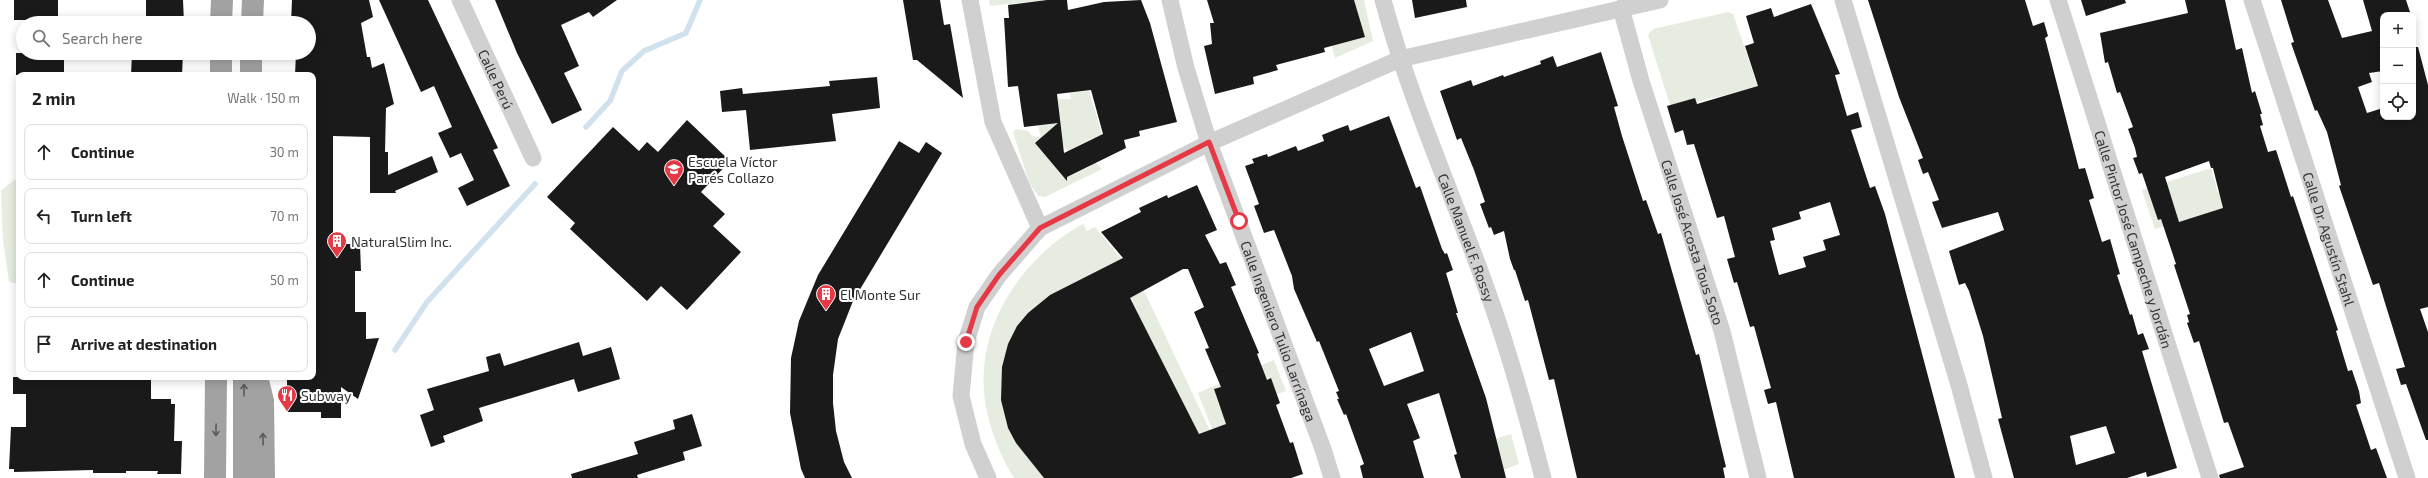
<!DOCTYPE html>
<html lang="en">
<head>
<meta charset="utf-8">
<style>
  body { margin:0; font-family:"Exo 2",sans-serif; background:#f2f2f2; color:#222 }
  .controls { position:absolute; right:12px; top:12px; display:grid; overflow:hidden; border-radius:8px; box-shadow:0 2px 10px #0003 }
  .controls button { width:36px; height:36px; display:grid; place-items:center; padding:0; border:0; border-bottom:1px solid #e0e0e0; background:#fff; color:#222; font:20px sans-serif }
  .stop { position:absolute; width:12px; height:12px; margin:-9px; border:3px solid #e63946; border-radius:50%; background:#fff }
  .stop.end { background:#e63946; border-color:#fff; box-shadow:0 1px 4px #0008 }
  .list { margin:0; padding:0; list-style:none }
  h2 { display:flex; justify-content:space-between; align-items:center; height:52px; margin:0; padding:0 16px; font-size:17px }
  h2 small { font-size:13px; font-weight:400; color:#767676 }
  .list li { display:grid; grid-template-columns:26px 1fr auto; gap:12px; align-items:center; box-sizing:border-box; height:56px; margin:0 8px 8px; padding:0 8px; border:1px solid #e0e0e0; border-radius:8px }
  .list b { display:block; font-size:15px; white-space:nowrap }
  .list em { font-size:13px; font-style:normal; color:#767676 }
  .icon { flex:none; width:22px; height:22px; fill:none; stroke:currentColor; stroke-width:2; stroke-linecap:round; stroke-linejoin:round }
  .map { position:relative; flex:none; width:2428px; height:478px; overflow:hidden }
  .search { position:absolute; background:#fff; box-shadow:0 2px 10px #0003; left:16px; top:16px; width:300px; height:44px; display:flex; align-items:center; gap:10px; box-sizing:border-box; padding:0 14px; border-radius:22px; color:#767676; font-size:15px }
  .panel { position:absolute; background:#fff; box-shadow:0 2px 10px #0003; left:16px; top:72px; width:300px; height:308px; border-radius:8px }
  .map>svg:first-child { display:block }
  .green { fill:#e6ecdf }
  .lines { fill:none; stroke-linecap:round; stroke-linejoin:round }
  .stream { stroke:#cfe2ee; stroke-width:5.5 }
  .building { fill:#1a1a1a; fill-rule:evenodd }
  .minor { stroke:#d0d0d0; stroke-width:17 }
  .trunk { stroke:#a2a2a2; stroke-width:22 }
  .oneway { stroke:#5a5a5a }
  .route { stroke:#e63946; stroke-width:5 }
  .labels { text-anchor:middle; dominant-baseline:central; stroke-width:4; stroke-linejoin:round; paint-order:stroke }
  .street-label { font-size:14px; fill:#333; stroke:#fff }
  .poi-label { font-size:14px; fill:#333; stroke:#fff; text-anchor:start }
</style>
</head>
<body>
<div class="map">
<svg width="2428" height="478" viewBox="0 0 2428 478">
  <rect width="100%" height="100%" fill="#fff"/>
  <g class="green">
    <path d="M989,0H1048L990,6Z"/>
    <path d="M1320,0H1364L1373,41L1335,58Z"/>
    <path d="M1728,12L1733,14L1758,87L1671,108L1648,35L1653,29Z"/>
    <path d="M1089,91L1104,141L1097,144L1093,138L1068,151L1049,130L1036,144L1065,178L1091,166L1090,164L1094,161L1102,169L1045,197L1038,196L1029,182L1013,132L1016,129L1028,131L1032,136L1041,137L1038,125L1060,122L1058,99H1071L1070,93Z"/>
    <path d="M2211,168L2218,193L2229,190L2226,217L2189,224L2188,219L2155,229L2142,190Z"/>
    <path d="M14,180H19V283H12L9,281L3,241L1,191Z"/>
    <path d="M1083,224L1087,231L1095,227L1139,280L1221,454L1247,478H1014C1003,460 994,440 989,420C967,341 1015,261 1083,224Z"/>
    <path d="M1274,360L1286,391L1277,394L1270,378L1267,380L1264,372L1215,389L1219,406L1233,401L1240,419L1212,429L1198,393Z"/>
    <path d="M1511,434L1519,464L1503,470L1495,439Z"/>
  </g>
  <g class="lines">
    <g class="stream">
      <path d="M586,127L610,101L622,71L644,51L686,33L700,0"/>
      <path d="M395,350L427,302L535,184"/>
    </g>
  </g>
  <g class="building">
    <rect x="14" y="0" width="44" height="20"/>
    <path d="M146,0H183L184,23H146Z"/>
    <path d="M292,0H369L373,17L361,23L367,57H370L372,68L384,63L394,104L386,108L385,152H388V175L432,156L438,172L395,191L396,193H370V137L333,136V241H337V244H360L361,271H355V312H366V339L379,338L358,399L341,387V418H321V412H287V377H313V75H295L296,53H309V23H291Z"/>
    <path d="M379,0H428L498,148L493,150L510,186L467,206L458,188L474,180L461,153L450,158L438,133L452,127L434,86L421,92Z"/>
    <path d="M495,0H617L593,17L589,12L561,25L579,66L564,73L582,110L552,124L517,53Z"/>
    <path d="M903,0H940L944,25L950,24L963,98L917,60H913Z"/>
    <path d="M1047,0H1067L1068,10L1104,2L1141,0L1150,23L1177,122L1139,131L1140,136L1124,140L1126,148L1067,177V181L1035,143L1058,123L1024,127L1018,86L1008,87L1004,18H1009L1008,5ZM1091,90L1103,134L1064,153L1057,94Z"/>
    <path d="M1207,0H1354L1365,37L1324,48L1325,52L1276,65L1278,70L1253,77L1254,84L1215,94L1204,46L1212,44L1210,23H1214Z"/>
    <path d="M1412,0H1466L1467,7L1415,18Z"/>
    <path d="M1868,0H2025L2033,26L2044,22L2048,36L2045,38L2079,169L2085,168L2094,198L2089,200L2102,242L2110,239L2120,274L2117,275L2130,315L2132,314L2138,335L2143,333L2149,349L2142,351L2177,468L2147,477L2146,472L2127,478H2014L1998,419L2002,418L1983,336L1969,291L1965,283L1959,285L1949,251L2004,230L1998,212L1942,228L1932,202L1939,200L1928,172L1923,174L1918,160L1923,158L1899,97ZM2106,426L2115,453L2076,465L2070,436Z"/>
    <path d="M2081,0H2125L2126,3L2086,16Z"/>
    <path d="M2185,0H2225L2236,50L2242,48L2252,93L2255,91L2262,114H2260L2263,125L2260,126L2268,152L2276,150L2291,197L2293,196L2338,330L2336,331L2348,371L2352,370L2359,391L2361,403L2356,405L2371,450L2376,448L2387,478H2220L2219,475L2244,467L2228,422L2224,423L2199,341L2194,343L2187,323L2189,322L2187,315L2190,314L2174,265L2176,264L2161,219L2158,220L2142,173L2139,174L2133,158L2137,157L2135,148L2128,129L2133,127L2120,92L2117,93L2108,62L2105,63L2100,33L2188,13ZM2209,161L2211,168H2213L2223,208L2179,222L2165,177Z"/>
    <path d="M2281,0H2328L2342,38L2372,31L2363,0H2406L2411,15H2383V71L2369,73L2372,82L2358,87L2367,113L2383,108V117H2413V47H2418L2428,85V307L2420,309L2428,332V440H2426L2406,384L2401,385L2396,369L2405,367L2385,303L2379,283L2373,285L2339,186L2341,185L2327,132L2317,110L2315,111L2291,43L2294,42Z"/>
    <path d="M1811,4L1840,74L1835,75L1847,116L1858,112L1862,127L1851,130L1870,188L1875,186L1885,214L1955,478H1794L1776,402L1768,404L1764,390L1771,388L1754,326L1750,327L1737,282L1734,283L1727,259L1735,257L1724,216L1717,218L1694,144L1687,145L1683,130L1675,133L1667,106L1695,98L1697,104L1758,86L1745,46L1754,43L1746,16L1771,8L1774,17ZM1830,202L1840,235L1823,240L1826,250L1803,257L1806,267L1779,275L1770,241L1775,240L1772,228L1801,219L1799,212Z"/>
    <path d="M1601,52L1618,106L1614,107L1622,136L1643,201L1646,200L1658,234L1661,233L1696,355L1699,354L1726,467L1723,468L1725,478H1577L1554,379L1549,380L1528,300L1525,301L1515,270H1514L1510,259L1504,231L1494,235L1491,227L1489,228L1480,204L1485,202L1474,170L1461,138L1457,140L1440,91L1471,80L1473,86L1503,75L1504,77L1541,64L1540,61L1553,56L1557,67Z"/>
    <rect x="16" y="53" width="48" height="22"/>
    <path d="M132,53H183L182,75H131Z"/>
    <path d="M877,77L880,108L832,114L836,141L750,150L746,110L722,112L720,91L742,88L743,94L830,86L829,81Z"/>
    <path d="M1389,116L1416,188L1420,186L1442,249L1445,254L1447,253L1453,270L1446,273L1458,313H1456L1486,398L1506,478H1461L1454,455L1457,454L1439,393L1407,404L1420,438L1413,441L1424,478H1363L1360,466L1364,464L1346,414L1344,415L1337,399H1339L1336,392L1339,391L1319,341L1317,342L1294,289L1292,276L1274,230L1264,233L1254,206L1259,204L1245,166L1254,163L1252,159L1267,154L1268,157L1296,146L1298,151L1324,141L1322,135L1337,129L1348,125L1350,131ZM1411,332L1424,371L1384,386L1369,349Z"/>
    <path d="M687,120L730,161L701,192L725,214L713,226L741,252L687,310L661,286L647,301L570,229L575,223L547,197L613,127L639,151L647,142L658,152Z"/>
    <path d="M899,141L919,153L926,142L942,153L853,301L838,339L833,375V403L836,431L844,462L852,478H805L801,469L790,413L791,358L799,321L818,275Z"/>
    <path d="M1197,185L1217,230L1205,235L1220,264L1226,262L1236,285L1231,287L1259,353L1257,354L1267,380L1271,378L1280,403L1276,405L1290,443L1293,442L1303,474L1291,478H1044L1016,443L1008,428L1001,400L1002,367L1008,344L1017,326L1028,313L1050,295L1123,258L1101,232L1141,212L1139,208L1167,195L1168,198ZM1183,269H1188L1204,307L1194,312L1209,348L1205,349L1221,387L1214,389L1226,424L1199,434L1130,298Z"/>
    <path d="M579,342L583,356L611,347L620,379L578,392L574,379L479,408L483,421L443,436L445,442L431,447L420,415L434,410L427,389L489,371L486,357L500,353L504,366Z"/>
    <path d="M13,377H151V399H171V404H175L174,441H182L181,474H157L158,471H126V473H93V470L14,472V469H9L11,427H26V394H13Z"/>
    <path d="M692,414L702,446L683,452L685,460L637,475L638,478H572L571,474L638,454L634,442L675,429L673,420Z"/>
  </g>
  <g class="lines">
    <g class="minor">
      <path id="s1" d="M460,0L533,158"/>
      <path d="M970,0L993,122L1040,228"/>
      <path id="s2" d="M1170,0L1186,68L1209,143L1323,449L1332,478"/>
      <path id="s3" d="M1383,0C1410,100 1453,195 1488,293C1510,354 1527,416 1543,478"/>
      <path d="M1843,0L1959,385L1984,478"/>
      <path id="s4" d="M2058,0L2210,478"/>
      <path id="s5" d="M2252,0L2407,478"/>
      <path id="s6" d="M1621,8L1641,81L1722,331L1758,478"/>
      <path d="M988,478L973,444L961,396L966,342L977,307L999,275L1040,228L1209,143L1400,59L1660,0"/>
    </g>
    <g class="trunk">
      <path d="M221,23L222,0"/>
      <path d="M252,23L253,0"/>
      <path d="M221,75V53"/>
      <path d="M251,75V53"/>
      <path d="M244,377V478"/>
      <path d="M257,377L263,401L264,478"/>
      <path d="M215,478L216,377"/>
    </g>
  </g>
  <defs><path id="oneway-shaft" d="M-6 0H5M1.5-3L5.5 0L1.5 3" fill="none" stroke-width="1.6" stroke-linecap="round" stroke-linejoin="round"/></defs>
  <g class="oneway">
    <use href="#oneway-shaft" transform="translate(244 390) rotate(-90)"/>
    <use href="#oneway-shaft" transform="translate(216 430) rotate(91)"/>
    <use href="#oneway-shaft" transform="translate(263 439) rotate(-91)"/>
  </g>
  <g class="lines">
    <path class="route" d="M966,342L977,307L999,275L1040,228L1209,142L1239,221"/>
  </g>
  <defs>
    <g id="school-pin" transform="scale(1)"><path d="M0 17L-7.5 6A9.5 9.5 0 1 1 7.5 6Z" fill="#e63946" stroke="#fff"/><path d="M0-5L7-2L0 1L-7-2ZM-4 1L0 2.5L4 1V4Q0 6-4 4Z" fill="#fff"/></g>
    <g id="building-pin" transform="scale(1)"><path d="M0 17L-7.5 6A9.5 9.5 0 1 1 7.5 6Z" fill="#e63946" stroke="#fff"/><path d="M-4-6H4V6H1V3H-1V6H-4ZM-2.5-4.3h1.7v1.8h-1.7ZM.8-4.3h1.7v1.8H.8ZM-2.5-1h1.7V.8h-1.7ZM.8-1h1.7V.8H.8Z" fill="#fff"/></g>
    <g id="restaurant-pin" transform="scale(1)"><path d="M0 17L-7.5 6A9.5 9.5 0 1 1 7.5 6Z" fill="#e63946" stroke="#fff"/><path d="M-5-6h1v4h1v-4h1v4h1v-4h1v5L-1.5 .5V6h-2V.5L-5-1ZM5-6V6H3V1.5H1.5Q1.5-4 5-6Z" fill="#fff"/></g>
  </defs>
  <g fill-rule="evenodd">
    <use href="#school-pin" x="674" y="169"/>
    <use href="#building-pin" x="337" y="241"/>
    <use href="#building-pin" x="826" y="294"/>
    <use href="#restaurant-pin" x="287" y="395"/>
  </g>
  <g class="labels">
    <g class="street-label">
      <text stroke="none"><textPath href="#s1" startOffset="87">Calle Perú</textPath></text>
      <text stroke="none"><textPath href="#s3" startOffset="252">Calle Manuel F. Rossy</textPath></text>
      <text stroke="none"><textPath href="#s4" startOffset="251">Calle Pintor José Campeche y Jordán</textPath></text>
      <text stroke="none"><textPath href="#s5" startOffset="251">Calle Dr. Agustín Stahl</textPath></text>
      <text stroke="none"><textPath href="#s6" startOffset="245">Calle José Acosta Tous Soto</textPath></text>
      <text stroke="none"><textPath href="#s2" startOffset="349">Calle Ingeniero Tulio Larrínaga</textPath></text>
    </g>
    <g class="poi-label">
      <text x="688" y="161">Escuela Víctor<tspan x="688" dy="16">Parés Collazo</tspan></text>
      <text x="351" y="241">NaturalSlim Inc.</text>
      <text x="840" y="294">El Monte Sur</text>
      <text x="301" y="395">Subway</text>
    </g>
  </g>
</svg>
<div class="controls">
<button>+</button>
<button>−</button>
<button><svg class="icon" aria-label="locate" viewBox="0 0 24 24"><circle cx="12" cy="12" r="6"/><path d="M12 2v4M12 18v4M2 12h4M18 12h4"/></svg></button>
</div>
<div class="stop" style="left:1239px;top:221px"></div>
<div class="stop end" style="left:966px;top:342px"></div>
<div class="search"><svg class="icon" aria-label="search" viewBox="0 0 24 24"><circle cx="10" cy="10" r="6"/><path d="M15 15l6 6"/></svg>Search here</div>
<section class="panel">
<h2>2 min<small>Walk · 150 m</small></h2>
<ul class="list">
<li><svg class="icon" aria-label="ahead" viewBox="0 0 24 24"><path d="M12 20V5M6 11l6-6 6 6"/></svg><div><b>Continue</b></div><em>30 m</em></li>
<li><svg class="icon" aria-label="left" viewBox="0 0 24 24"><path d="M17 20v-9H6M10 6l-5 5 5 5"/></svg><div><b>Turn left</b></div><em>70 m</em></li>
<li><svg class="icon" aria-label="ahead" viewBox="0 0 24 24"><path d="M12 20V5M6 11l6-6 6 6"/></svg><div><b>Continue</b></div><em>50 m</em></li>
<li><svg class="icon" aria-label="arrive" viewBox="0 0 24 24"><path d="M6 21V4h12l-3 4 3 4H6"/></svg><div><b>Arrive at destination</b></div></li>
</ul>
</section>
</div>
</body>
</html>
